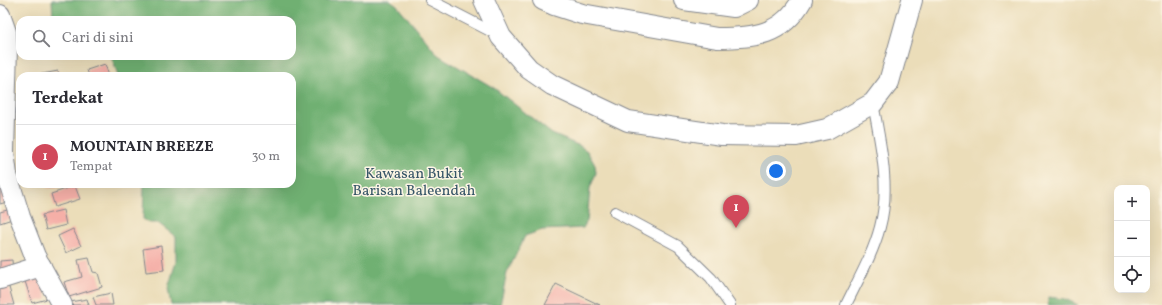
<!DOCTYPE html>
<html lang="id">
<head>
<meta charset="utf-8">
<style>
  body { margin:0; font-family:Vollkorn,serif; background:#f2f2f3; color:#2b2b33 }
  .controls { position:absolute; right:12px; bottom:12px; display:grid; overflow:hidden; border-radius:8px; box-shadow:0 4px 16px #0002 }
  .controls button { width:36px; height:36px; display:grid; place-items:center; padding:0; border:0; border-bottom:1px solid #e1e1e2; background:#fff; color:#2b2b33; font:20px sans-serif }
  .you { position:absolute; left:776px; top:171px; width:14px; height:14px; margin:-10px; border:3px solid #fff; border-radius:50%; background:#1a73e8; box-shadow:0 0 0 6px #1a73e833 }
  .badge { display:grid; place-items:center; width:26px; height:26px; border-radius:50%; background:#d1495b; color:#fff; font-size:13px; font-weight:700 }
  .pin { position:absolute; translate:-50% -33px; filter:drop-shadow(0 1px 2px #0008) }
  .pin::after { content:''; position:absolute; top:21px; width:14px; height:12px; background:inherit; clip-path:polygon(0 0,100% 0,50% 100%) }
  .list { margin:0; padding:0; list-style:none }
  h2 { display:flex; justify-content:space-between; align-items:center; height:52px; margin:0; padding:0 16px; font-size:17px }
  h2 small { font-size:13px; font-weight:400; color:#7c7c81 }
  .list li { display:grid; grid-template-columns:26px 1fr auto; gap:12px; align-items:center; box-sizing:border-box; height:64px; padding:0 16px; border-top:1px solid #e1e1e2 }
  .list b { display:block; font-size:15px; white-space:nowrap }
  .list p { margin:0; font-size:13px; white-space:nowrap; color:#7c7c81 }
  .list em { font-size:13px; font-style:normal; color:#7c7c81 }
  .icon { flex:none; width:22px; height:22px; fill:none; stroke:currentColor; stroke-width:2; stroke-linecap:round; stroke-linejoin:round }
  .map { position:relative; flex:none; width:1162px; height:305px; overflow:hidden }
  .search { position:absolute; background:#fff; box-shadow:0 4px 16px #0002; left:16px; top:16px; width:280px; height:44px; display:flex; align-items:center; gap:10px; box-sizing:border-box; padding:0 14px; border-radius:12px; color:#7c7c81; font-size:15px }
  .panel { position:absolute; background:#fff; box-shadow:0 4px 16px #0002; left:16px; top:72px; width:280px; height:116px; border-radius:12px }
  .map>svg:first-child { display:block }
  .forest { fill:#70b072; stroke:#467068 }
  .building { fill:#f5afa7 }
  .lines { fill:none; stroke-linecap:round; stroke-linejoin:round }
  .lane-casing { stroke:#83868c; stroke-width:12 }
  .street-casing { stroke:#83868c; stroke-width:22 }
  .lane { stroke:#fff; stroke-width:10 }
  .street { stroke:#fff; stroke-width:20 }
  .labels { text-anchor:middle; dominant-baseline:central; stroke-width:3; stroke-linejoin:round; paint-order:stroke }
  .park-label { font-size:15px; fill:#375668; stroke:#fcf5e5 }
</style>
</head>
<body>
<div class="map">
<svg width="1162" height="305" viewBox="0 0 1162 305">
  <rect width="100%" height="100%" fill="#fcf5e5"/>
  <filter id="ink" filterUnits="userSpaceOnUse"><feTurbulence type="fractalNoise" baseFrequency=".025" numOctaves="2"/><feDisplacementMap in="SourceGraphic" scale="8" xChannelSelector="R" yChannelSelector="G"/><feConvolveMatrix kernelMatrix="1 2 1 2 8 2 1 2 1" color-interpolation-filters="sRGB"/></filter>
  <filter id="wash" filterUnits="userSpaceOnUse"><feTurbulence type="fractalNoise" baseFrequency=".012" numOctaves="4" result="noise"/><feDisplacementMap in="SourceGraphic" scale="16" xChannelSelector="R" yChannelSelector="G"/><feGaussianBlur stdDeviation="0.9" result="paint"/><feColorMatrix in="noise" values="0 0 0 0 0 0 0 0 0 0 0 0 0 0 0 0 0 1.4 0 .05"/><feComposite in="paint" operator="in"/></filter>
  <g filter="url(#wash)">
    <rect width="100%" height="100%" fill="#ebddb9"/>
    <g class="forest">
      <path d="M52,0H390L397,5L438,55L494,88L552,134L580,146L587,151L595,165L596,173L590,188L587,221L583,228L542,230L525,236L507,273L500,305H171L168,288L176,262V237L158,223H150L143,219L144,184H292V76H118L112,58L109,56H292V20H53Z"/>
      <path d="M1048,297L1065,299L1078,305H1048Z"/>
    </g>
    <g id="blocks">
      <g class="building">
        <path d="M105,64L109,76H89L87,70Z"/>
        <path d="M58,71L59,76H37V75Z"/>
        <path d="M47,184H68V185L48,188Z"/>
        <path d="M0,186L7,202L0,204Z"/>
        <path d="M75,186L80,199L55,207L51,194Z"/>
        <path d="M11,209L12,219L0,223V212Z"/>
        <path d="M63,210L66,225L46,230L42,215Z"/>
        <path d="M73,229L81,246L66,253L58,236Z"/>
        <path d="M161,246L164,270L146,272L143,249Z"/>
        <path d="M89,258L93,272L98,273L102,287L69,297L64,282L82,277L78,260Z"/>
        <path d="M12,260L13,272L0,274V261Z"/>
        <path d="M38,269L47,299L32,303L22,272Z"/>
        <path d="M8,284L14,305H0V286Z"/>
        <path d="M556,284L600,305H545Z"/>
        <path d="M111,293L113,305H96L93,297Z"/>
        <path d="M87,299L89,305H71L70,302Z"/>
      </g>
    </g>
  </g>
  <g filter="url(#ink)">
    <use href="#blocks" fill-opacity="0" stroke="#83868c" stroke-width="1"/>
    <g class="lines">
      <g class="lane-casing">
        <g id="lane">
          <path d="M430,0L498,35"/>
          <path d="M615,212L678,246L711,278L730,305"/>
          <path d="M846,305C858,280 873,254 880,227C891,187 880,142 873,103"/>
        </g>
      </g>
      <g class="street-casing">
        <g id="street">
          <path d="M484,0L501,37L529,69L552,85L628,121L722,135L796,136L827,129L873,103L889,82L912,0"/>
          <path d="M543,0L554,5L582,14L717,38C755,38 782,35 802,0"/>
          <path d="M684,0L734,7L748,0"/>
          <path d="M0,15L6,32L7,48L4,152L7,175L20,217L35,256L62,305"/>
          <path d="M0,279L41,266"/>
        </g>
      </g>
      <use href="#lane" class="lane"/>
      <use href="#street" class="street"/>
    </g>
  </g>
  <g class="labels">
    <g class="park-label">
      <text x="414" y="174">Kawasan Bukit<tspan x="414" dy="17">Barisan Baleendah</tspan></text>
    </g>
  </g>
</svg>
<div class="controls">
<button>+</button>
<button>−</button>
<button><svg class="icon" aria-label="locate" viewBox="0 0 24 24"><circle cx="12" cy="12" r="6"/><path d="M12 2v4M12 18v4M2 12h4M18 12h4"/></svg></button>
</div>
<div class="you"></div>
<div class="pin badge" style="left:736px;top:228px">1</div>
<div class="search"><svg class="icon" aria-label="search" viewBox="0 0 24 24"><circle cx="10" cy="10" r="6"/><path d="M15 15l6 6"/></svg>Cari di sini</div>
<section class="panel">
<h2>Terdekat<small></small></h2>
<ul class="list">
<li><span class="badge">1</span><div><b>MOUNTAIN BREEZE</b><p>Tempat</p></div><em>30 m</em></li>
</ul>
</section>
</div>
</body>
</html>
